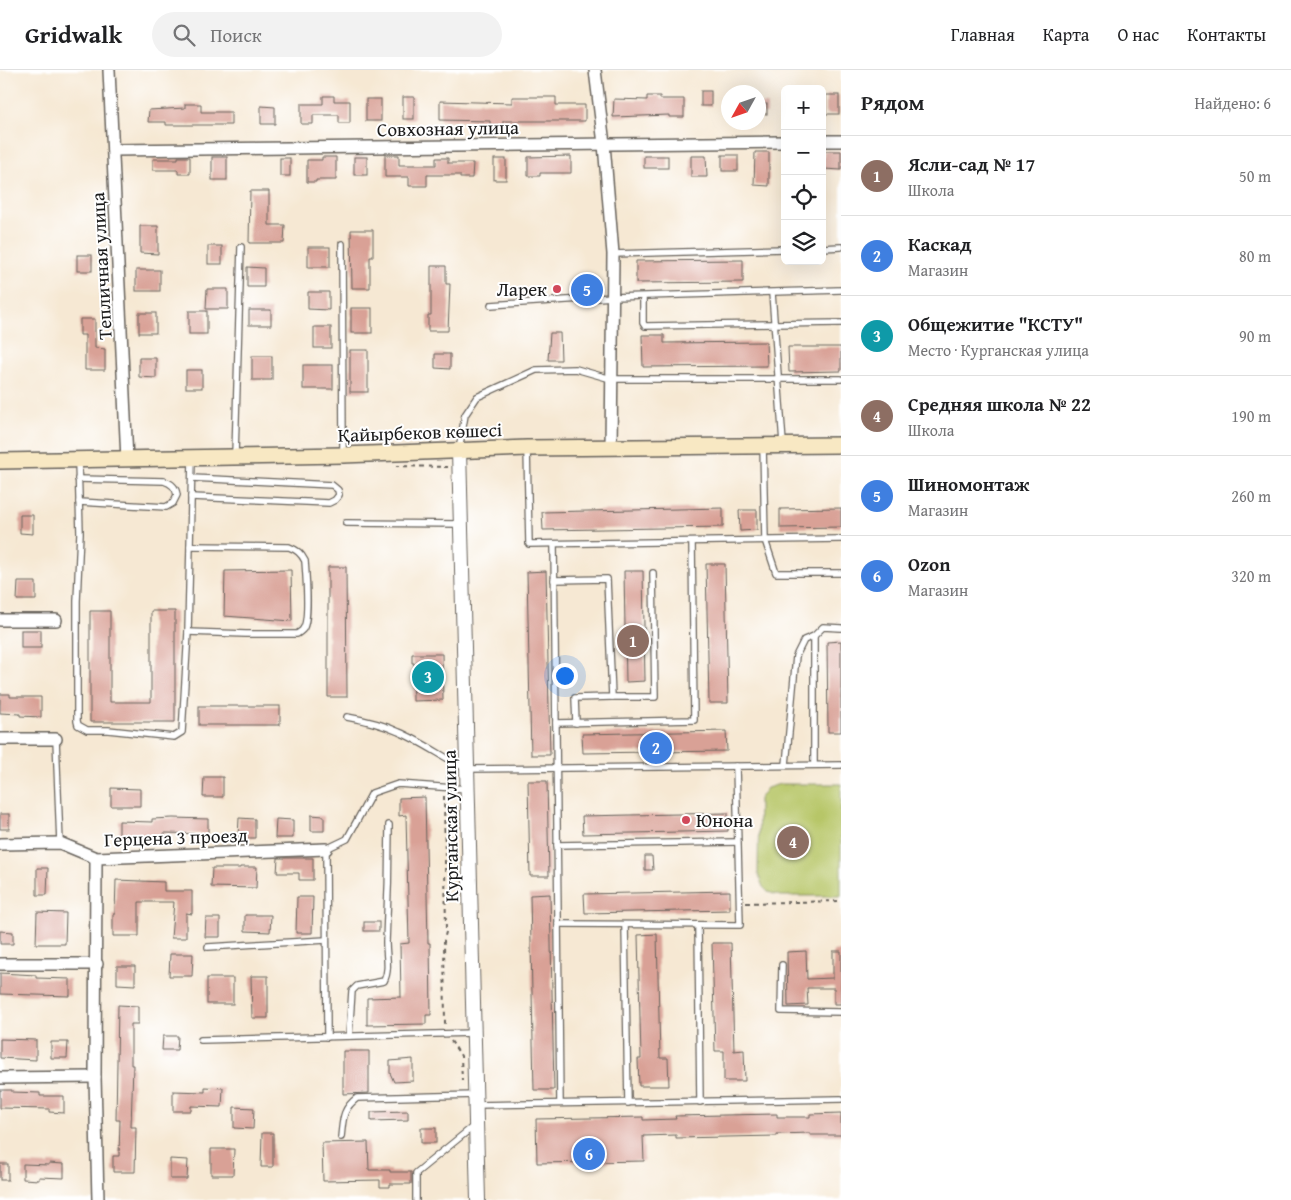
<!DOCTYPE html>
<html lang="ru">
<head>
<meta charset="utf-8">
<style>
  body { margin:0; font-family:"Gentium Book Plus",serif; background:#f2f2f2; color:#202124 }
  .controls { position:absolute; right:15px; top:15px; display:grid; overflow:hidden; border-radius:8px; box-shadow:0 5px 20px #0002 }
  .controls button { width:45px; height:45px; display:grid; place-items:center; padding:0; border:0; border-bottom:1px solid #e0e0e0; background:#fff; color:#202124; font:25px sans-serif }
  .compass { position:absolute; left:721px; top:15px; width:45px; height:45px; border-radius:50%; background:#fff; box-shadow:0 5px 20px #0002; rotate:230deg }
  .you { position:absolute; left:564px; top:605px; width:18px; height:18px; margin:-12px; border:4px solid #fff; border-radius:50%; background:#1a73e8; box-shadow:0 0 0 8px #1a73e833 }
  .badge { display:grid; place-items:center; width:32px; height:32px; border-radius:50%; background:#7c3aed; color:#fff; font-size:16px; font-weight:700 }
  .pin { position:absolute; translate:-50% -50%; border:2px solid #fff; box-shadow:0 1px 5px #0006 }
  .list { margin:0; padding:0; list-style:none }
  h2 { display:flex; justify-content:space-between; align-items:center; height:65px; margin:0; padding:0 20px; font-size:21px }
  h2 small { font-size:16px; font-weight:400; color:#757577 }
  .list li { display:grid; grid-template-columns:32px 1fr auto; gap:15px; align-items:center; box-sizing:border-box; height:80px; padding:0 20px; border-top:1px solid #e0e0e0 }
  .list b { display:block; font-size:19px; white-space:nowrap }
  .list p { margin:0; font-size:16px; white-space:nowrap; color:#757577 }
  .list em { font-size:16px; font-style:normal; color:#757577 }
  .icon { flex:none; width:28px; height:28px; fill:none; stroke:currentColor; stroke-width:2; stroke-linecap:round; stroke-linejoin:round }
  .map { position:relative; flex:none; width:841px; height:1130px; overflow:hidden }
  header { display:flex; align-items:center; gap:30px; box-sizing:border-box; height:70px; padding:0 25px; background:#fff; border-bottom:1px solid #e0e0e0 }
  header strong { font-size:24px }
  nav { display:flex; gap:28px; margin-inline-start:auto; font-size:18px }
  .search { width:350px; height:45px; background:#f2f2f2; display:flex; align-items:center; gap:12px; box-sizing:border-box; padding:0 18px; border-radius:28px; color:#757577; font-size:19px }
  main { display:flex }
  aside { flex:1; background:#fff }
  .map>svg:first-child { display:block }
  .grass { fill:#b7c668; stroke:#6a7142 }
  .building { fill:#d9a196 }
  .lines { fill:none; stroke-linecap:round; stroke-linejoin:round }
  .service-casing { stroke:#68635c; stroke-width:8 }
  .minor-casing { stroke:#68635c; stroke-width:14 }
  .tertiary-casing { stroke:#68635c; stroke-width:16 }
  .secondary-casing { stroke:#68635c; stroke-width:18 }
  .path { stroke:#68635c; stroke-width:2; stroke-dasharray:4 4; stroke-linecap:butt }
  .service { stroke:#fff; stroke-width:5.5 }
  .minor { stroke:#fff; stroke-width:11 }
  .tertiary { stroke:#fff; stroke-width:14 }
  .secondary { stroke:#f8e8c3; stroke-width:15 }
  .poi-dot { fill:#d1495b; stroke:#fff; stroke-width:2 }
  .labels { text-anchor:middle; dominant-baseline:central; stroke-width:4; stroke-linejoin:round; paint-order:stroke }
  .street-label { font-size:19px; fill:#1c1c1c; stroke:#fff }
  .poi-label { font-size:19px; fill:#1c1c1c; stroke:#fff; text-anchor:end }
</style>
</head>
<body>
<header>
<strong>Gridwalk</strong>
<div class="search"><svg class="icon" aria-label="search" viewBox="0 0 24 24"><circle cx="10" cy="10" r="6"/><path d="M15 15l6 6"/></svg>Поиск</div>
<nav><a>Главная</a><a>Карта</a><a>О нас</a><a>Контакты</a></nav>
</header>
<main>
<div class="map">
<svg width="841" height="1130" viewBox="0 0 841 1130">
  <rect width="100%" height="100%" fill="#fff"/>
  <filter id="ink" filterUnits="userSpaceOnUse"><feTurbulence type="fractalNoise" baseFrequency=".02" numOctaves="2"/><feDisplacementMap in="SourceGraphic" scale="10" xChannelSelector="R" yChannelSelector="G"/><feConvolveMatrix kernelMatrix="1 2 1 2 8 2 1 2 1" color-interpolation-filters="sRGB"/></filter>
  <filter id="wash" filterUnits="userSpaceOnUse"><feTurbulence type="fractalNoise" baseFrequency=".0096" numOctaves="4" result="noise"/><feDisplacementMap in="SourceGraphic" scale="20" xChannelSelector="R" yChannelSelector="G"/><feGaussianBlur stdDeviation="1.12" result="paint"/><feColorMatrix in="noise" values="0 0 0 0 0 0 0 0 0 0 0 0 0 0 0 0 0 1.4 0 .05"/><feComposite in="paint" operator="in"/></filter>
  <g filter="url(#wash)">
    <rect width="100%" height="100%" fill="#f6e8d3"/>
    <path class="grass" d="M780,714H841V826H781L768,822L763,817L758,804L759,729L767,718Z"/>
    <g id="blocks">
      <g class="building">
        <rect x="701" y="21" width="10" height="15"/>
        <rect x="826" y="25" width="13" height="19"/>
        <path d="M323,26H334V31H350V53H339V45H313V54H301V34H323Z"/>
        <path d="M647,26H660V29H684V47H669V45L613,47L614,29L647,30Z"/>
        <rect x="403" y="27" width="11" height="22"/>
        <path d="M512,27H556V35H585V51H503V55H490V51L440,50V31L512,33Z"/>
        <rect x="366" y="29" width="15" height="22"/>
        <path d="M185,34H201V42H231V55H166V52H148L149,40L185,38Z"/>
        <rect x="758" y="34" width="9" height="10"/>
        <path d="M261,36L275,37V54H261Z"/>
        <path d="M824,81H841V100L824,99Z"/>
        <path d="M755,82H769V116L754,115Z"/>
        <path d="M385,85H399V95H436V88H448V93H473L472,108H460V105H427V116H409V107H385Z"/>
        <rect x="722" y="85" width="16" height="16"/>
        <path d="M571,86V103H540V106H528V87Z"/>
        <rect x="644" y="86" width="24" height="12"/>
        <path d="M691,86H706L707,107H691Z"/>
        <path d="M178,87H190V104H178V100H153V89H178Z"/>
        <rect x="212" y="87" width="15" height="23"/>
        <path d="M322,87H336V110H316V112H307V90H322Z"/>
        <rect x="354" y="87" width="13" height="18"/>
        <rect x="280" y="88" width="10" height="18"/>
        <rect x="494" y="89" width="12" height="21"/>
        <path d="M250,121H269V155H285L284,173H249Z"/>
        <path d="M140,156H158V184L140,183Z"/>
        <path d="M351,160H373V187H370V218H352Z"/>
        <rect x="208" y="176" width="14" height="18"/>
        <rect x="308" y="177" width="22" height="20"/>
        <rect x="77" y="185" width="15" height="16"/>
        <path d="M743,190V212L636,213V191Z"/>
        <path d="M431,196H446V214H450L448,261H428V245H431Z"/>
        <path d="M247,197L264,198V217H247Z"/>
        <rect x="136" y="200" width="24" height="21"/>
        <path d="M207,219H228V239H206Z"/>
        <path d="M308,222H329V240L308,239Z"/>
        <rect x="351" y="238" width="21" height="25"/>
        <rect x="249" y="240" width="22" height="15"/>
        <rect x="189" y="241" width="18" height="23"/>
        <rect x="139" y="243" width="17" height="20"/>
        <path d="M80,249H95V278L105,279V300H85V265H80Z"/>
        <rect x="314" y="257" width="17" height="21"/>
        <path d="M550,263H560L561,290H548Z"/>
        <path d="M642,265H664V273L766,272L767,296L643,297Z"/>
        <path d="M788,277H841V301L789,302Z"/>
        <rect x="350" y="280" width="18" height="42"/>
        <path d="M435,284H450V299L435,298Z"/>
        <rect x="252" y="286" width="20" height="24"/>
        <path d="M139,288H156V308L139,307Z"/>
        <rect x="303" y="295" width="30" height="24"/>
        <rect x="186" y="300" width="16" height="18"/>
        <path d="M723,438V457L543,460L542,442Z"/>
        <path d="M841,438V457L780,458V439Z"/>
        <path d="M739,440H757V460L740,461Z"/>
        <path d="M20,445H33V464L20,463Z"/>
        <path d="M706,494H725L728,633H709Z"/>
        <path d="M328,497H346L347,627H328Z"/>
        <path d="M291,500L292,551L224,546L225,501Z"/>
        <path d="M546,501L550,685H531L527,502Z"/>
        <path d="M624,501H643L645,611L626,612Z"/>
        <path d="M18,512H36V530H17Z"/>
        <path d="M90,541H110V632H151V541H175V652H90Z"/>
        <rect x="21" y="560" width="20" height="18"/>
        <path d="M841,571V662H828L827,572Z"/>
        <path d="M412,584H442L443,630L413,631V622H414V593H412Z"/>
        <path d="M0,624H10V627H41V647L20,646V644L0,643Z"/>
        <rect x="199" y="636" width="81" height="19"/>
        <path d="M726,661L727,681L583,683L582,664Z"/>
        <path d="M204,707H223V727H203Z"/>
        <path d="M528,711H547L549,806H530Z"/>
        <path d="M111,718L140,719V736H111Z"/>
        <path d="M425,727L428,873H430L431,945H426V954L367,955V928L401,927L400,874L409,873L406,745L399,746V728Z"/>
        <path d="M728,743V761L583,764L582,746Z"/>
        <rect x="0" y="744" width="9" height="15"/>
        <path d="M311,745L324,746V761H311Z"/>
        <path d="M173,748L208,749V764L164,763V767H138V771H119V751L152,752V749Z"/>
        <path d="M239,748L255,749V768H238Z"/>
        <path d="M276,749L293,750V768H275Z"/>
        <path d="M645,786H652L653,800H645Z"/>
        <path d="M278,788H313V810H299V803H277Z"/>
        <path d="M240,797H257L256,818L211,817L212,798H240Z"/>
        <path d="M37,798H48L47,825H37Z"/>
        <path d="M116,810L164,812V821H192V844L186,843V868H171L174,832H139V866H113V844H115Z"/>
        <path d="M730,821V840L585,843L584,824Z"/>
        <path d="M550,824L554,1020H534L530,825Z"/>
        <path d="M297,827H313L312,863H296Z"/>
        <path d="M37,842L66,843L65,874H36Z"/>
        <path d="M245,845H271L270,862L245,861Z"/>
        <path d="M206,848H220V867H205Z"/>
        <rect x="364" y="852" width="15" height="9"/>
        <path d="M0,861L13,862V874H0Z"/>
        <path d="M657,864L660,988H668L669,1016H639L638,989H641L638,865Z"/>
        <path d="M712,873H731L734,981L744,980L745,1011H724V981H715Z"/>
        <path d="M806,881L807,909L833,908V881H841V934H834V918H807L808,935L788,936L787,882Z"/>
        <path d="M170,884H193L192,906H169Z"/>
        <path d="M117,896H135V915L117,914Z"/>
        <path d="M0,903L36,905V908L70,909V926L0,924Z"/>
        <path d="M251,906H268V948H252Z"/>
        <rect x="207" y="908" width="26" height="26"/>
        <path d="M118,935L138,936V954H131V995H133L131,1057H136L135,1102H113V1086H119L120,1050H116Z"/>
        <path d="M163,966H178L177,980H162Z"/>
        <path d="M0,969L36,970V990L0,988Z"/>
        <path d="M51,972H68L67,988H51Z"/>
        <path d="M343,981H369V1023L343,1024Z"/>
        <path d="M413,989V1011L394,1012L390,1003V991Z"/>
        <path d="M205,1017L223,1018L222,1037L191,1036V1041H173V1021L205,1022Z"/>
        <path d="M0,1020H12V1022L40,1023V1026H64V1043L49,1042V1039L0,1038Z"/>
        <path d="M234,1037L254,1038L253,1059L234,1058Z"/>
        <path d="M408,1041V1050L371,1051V1042Z"/>
        <path d="M841,1043V1065H810V1063L777,1064V1066L676,1068V1065L643,1066L644,1091L537,1093L536,1049L643,1047V1050L676,1049L675,1046L777,1044V1047H810V1044Z"/>
        <rect x="421" y="1058" width="15" height="15"/>
        <path d="M262,1063H273V1097H261Z"/>
        <path d="M368,1072L369,1100H390V1102H411V1114H390V1117H380V1110L323,1111L322,1073Z"/>
        <path d="M211,1079H234L233,1105H211Z"/>
        <path d="M170,1089L188,1090L187,1109H170Z"/>
        <path d="M49,1093L64,1094V1108L39,1107V1110L23,1109V1094L49,1095Z"/>
        <rect x="0" y="1094" width="8" height="16"/>
      </g>
    </g>
  </g>
  <g filter="url(#ink)">
    <use href="#blocks" fill-opacity="0" stroke="#68635c" stroke-width="1"/>
    <g class="lines">
      <g class="service-casing">
        <g id="service">
          <path d="M342,174L343,383"/>
          <path d="M822,178L841,177"/>
          <path d="M613,184L785,179"/>
          <path d="M772,223L783,373"/>
          <path d="M643,227V253L645,256L841,253"/>
          <path d="M491,235L613,227L841,220"/>
          <path d="M763,376L765,470L776,503H841"/>
          <path d="M527,378L529,474L841,469"/>
          <path d="M459,380L465,345L477,327L536,300L576,299L611,309H841"/>
          <path d="M235,385L241,177"/>
          <path d="M78,391L80,463L77,531V651L78,655L87,660H108L174,667L182,662L188,562L192,389"/>
          <path d="M78,409L164,411C171,413 176,417 177,425L173,433L166,437L79,432"/>
          <path d="M191,427L329,433L335,430L339,425L338,420L332,415L192,408"/>
          <path d="M346,453L461,454"/>
          <path d="M554,474L560,1033"/>
          <path d="M554,510L607,509L612,627L575,628L576,653"/>
          <path d="M188,562L246,564H297C297,564 303,560 303,559C310,550 306,505 305,491C301,483 297,480 289,477L190,476"/>
          <path d="M612,627H655L653,503"/>
          <path d="M347,647C364,650 382,654 399,662C423,672 444,688 467,699L841,695"/>
          <path d="M556,653L694,650L692,472"/>
          <path d="M56,669L60,773"/>
          <path d="M786,695L796,586L804,570L814,566"/>
          <path d="M814,695V566L823,557L841,558"/>
          <path d="M557,775L737,772"/>
          <path d="M558,854L740,855L736,696"/>
          <path d="M625,855L628,1033"/>
          <path d="M698,855L700,1032"/>
          <path d="M208,877L326,870"/>
          <path d="M782,895L781,941L841,942"/>
          <path d="M349,966L352,921L357,916L384,911C390,900 386,885 386,872C388,833 389,794 389,755"/>
          <path d="M327,967L326,779L347,769L372,723L398,714L468,719"/>
          <path d="M201,970L474,963"/>
          <path d="M476,1035L841,1029"/>
          <path d="M341,1067C343,1050 342,1039 357,1028L476,1025"/>
          <path d="M416,1130V1103L475,1055"/>
        </g>
      </g>
      <g class="minor-casing">
        <g id="minor">
          <path d="M109,0L127,390"/>
          <path d="M595,0L604,74L613,184L611,378"/>
          <path d="M822,71H841"/>
          <path d="M113,80L785,72"/>
          <path d="M0,550H56"/>
          <path d="M0,669H56"/>
          <path d="M0,774L60,773L96,788L326,779"/>
          <path d="M96,788L95,1007L98,1130"/>
          <path d="M0,894H97"/>
          <path d="M0,1008L95,1007"/>
        </g>
      </g>
      <g class="tertiary-casing">
        <path id="tertiary" d="M459,380L478,1130"/>
      </g>
      <g class="secondary-casing">
        <path id="secondary" d="M0,391L343,385L527,378L841,375"/>
      </g>
      <g class="path">
        <path d="M396,396L449,397"/>
        <path d="M447,709L449,699"/>
        <path d="M444,726L446,862L444,870L445,956"/>
        <path d="M746,833L841,831"/>
        <path d="M451,971L461,986L462,1011"/>
      </g>
      <use href="#service" class="service"/>
      <use href="#minor" class="minor"/>
      <use href="#tertiary" class="tertiary"/>
      <use href="#secondary" class="secondary"/>
    </g>
  </g>
  <g class="poi-dot">
    <circle cx="557" cy="219" r="5"/>
    <circle cx="686" cy="750" r="5"/>
  </g>
  <g class="labels">
    <g class="street-label">
      <text transform="translate(448 58) rotate(-1)">Совхозная улица</text>
      <text transform="translate(101 196) rotate(-93)">Тепличная улица</text>
      <text transform="translate(420 362) rotate(-2)">Қайырбеков көшесі</text>
      <text transform="translate(450 756) rotate(-91)">Курганская улица</text>
      <text transform="translate(176 767) rotate(-2)">Герцена 3 проезд</text>
    </g>
    <g class="poi-label">
      <text x="547" y="219">Ларек</text>
      <text x="696" y="750" text-anchor="start">Юнона</text>
    </g>
  </g>
</svg>
<div class="controls">
<button>+</button>
<button>−</button>
<button><svg class="icon" aria-label="locate" viewBox="0 0 24 24"><circle cx="12" cy="12" r="6"/><path d="M12 2v4M12 18v4M2 12h4M18 12h4"/></svg></button>
<button><svg class="icon" aria-label="layers" viewBox="0 0 24 24"><path d="M12 4l9 5-9 5-9-5zM3 14l9 5 9-5"/></svg></button>
</div>
<svg class="compass" viewBox="-18 -18 36 36"><path d="M0-13l5 13h-10z" fill="#e53935"/><path d="M0 13l5-13h-10z" fill="#757577"/></svg>
<div class="you"></div>
<div class="pin badge" style="left:633px;top:571px;background:#8d6e63">1</div>
<div class="pin badge" style="left:656px;top:678px;background:#3f7fe0">2</div>
<div class="pin badge" style="left:428px;top:607px;background:#0f9aa8">3</div>
<div class="pin badge" style="left:793px;top:772px;background:#8d6e63">4</div>
<div class="pin badge" style="left:587px;top:220px;background:#3f7fe0">5</div>
<div class="pin badge" style="left:589px;top:1084px;background:#3f7fe0">6</div>
</div>
<aside>
<h2>Рядом<small>Найдено: 6</small></h2>
<ul class="list">
<li><span class="badge" style="background:#8d6e63">1</span><div><b>Ясли-сад № 17</b><p>Школа</p></div><em>50 m</em></li>
<li><span class="badge" style="background:#3f7fe0">2</span><div><b>Каскад</b><p>Магазин</p></div><em>80 m</em></li>
<li><span class="badge" style="background:#0f9aa8">3</span><div><b>Общежитие &quot;КСТУ&quot;</b><p>Место · Курганская улица</p></div><em>90 m</em></li>
<li><span class="badge" style="background:#8d6e63">4</span><div><b>Средняя школа № 22</b><p>Школа</p></div><em>190 m</em></li>
<li><span class="badge" style="background:#3f7fe0">5</span><div><b>Шиномонтаж</b><p>Магазин</p></div><em>260 m</em></li>
<li><span class="badge" style="background:#3f7fe0">6</span><div><b>Ozon</b><p>Магазин</p></div><em>320 m</em></li>
</ul>
</aside>
</main>
</body>
</html>
